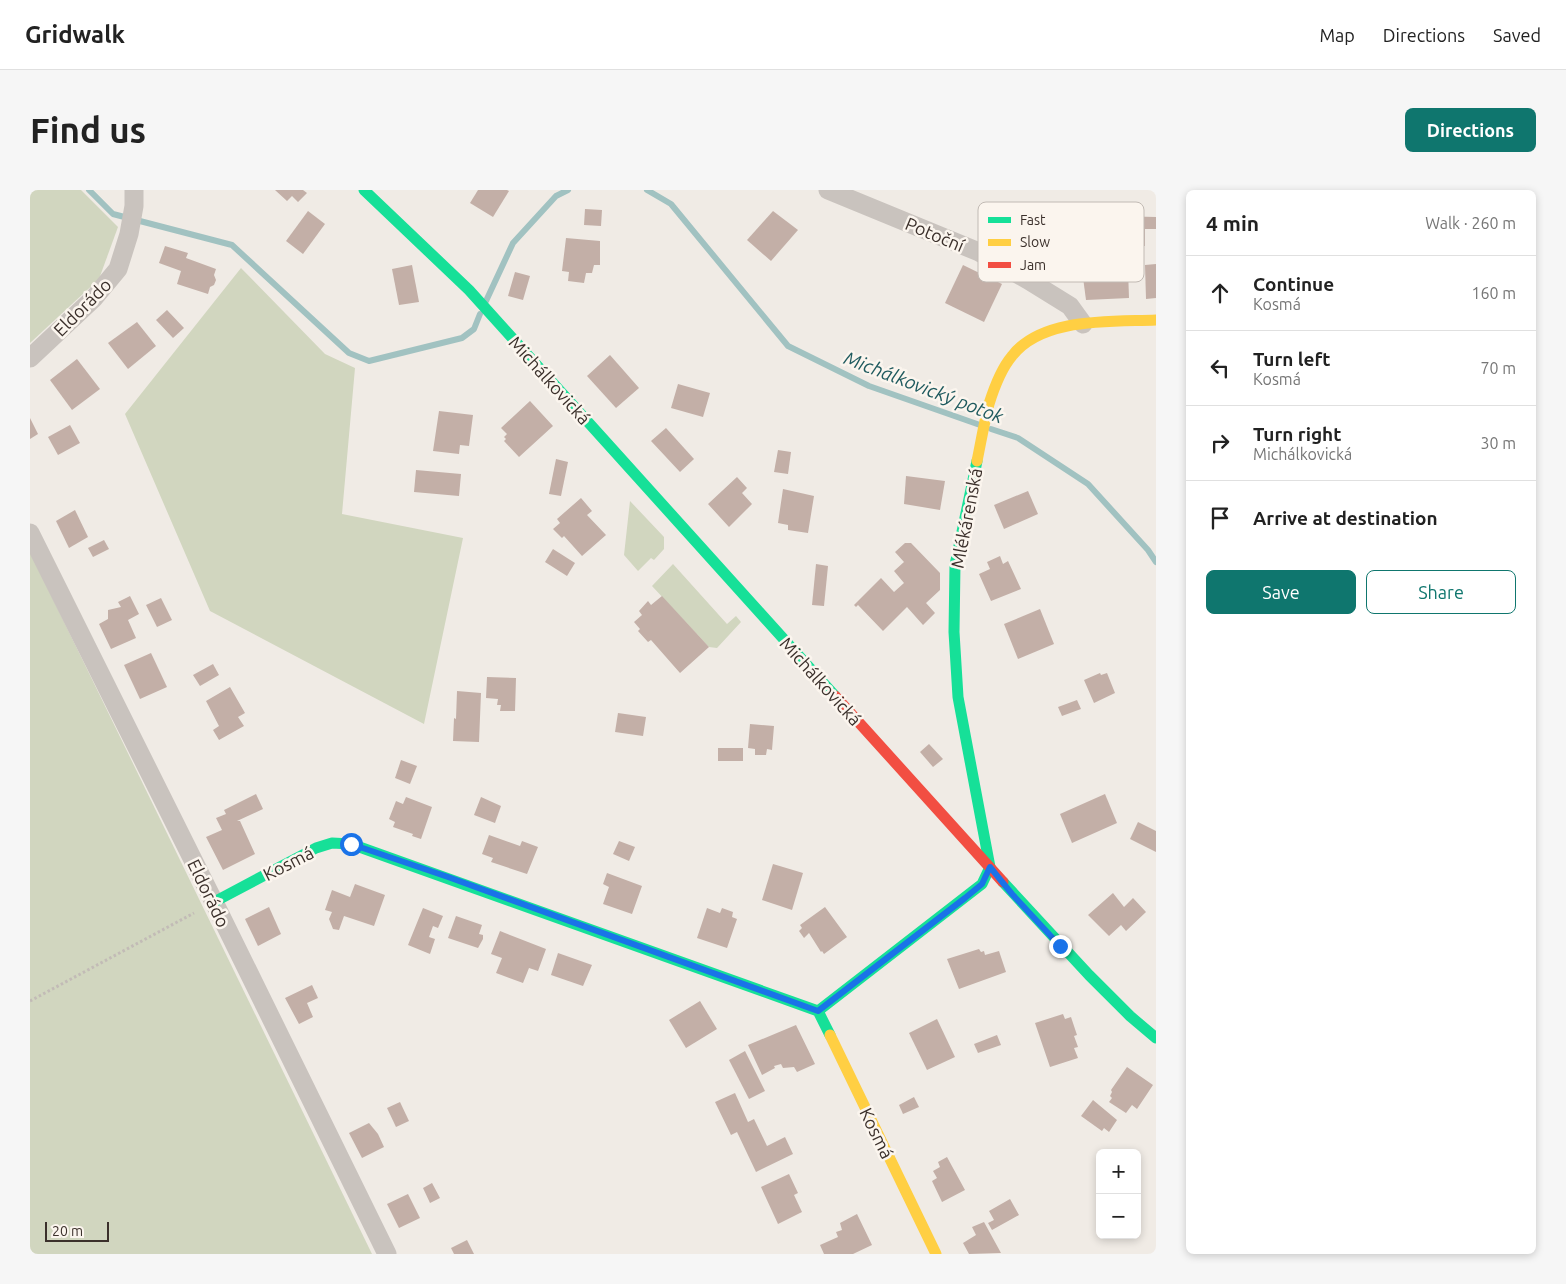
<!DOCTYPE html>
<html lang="en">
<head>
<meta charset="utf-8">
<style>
  body { margin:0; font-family:Ubuntu,sans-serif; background:#f6f6f6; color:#222 }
  .controls { position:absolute; right:15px; bottom:15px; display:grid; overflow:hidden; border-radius:8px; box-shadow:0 2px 8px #0003 }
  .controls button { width:45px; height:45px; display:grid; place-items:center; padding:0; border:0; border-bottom:1px solid #e0e0e0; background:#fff; color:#222; font:25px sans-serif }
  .scale { position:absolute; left:15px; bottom:12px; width:64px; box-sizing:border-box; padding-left:5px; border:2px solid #3b302b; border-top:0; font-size:14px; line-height:18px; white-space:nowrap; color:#3b302b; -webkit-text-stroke:4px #fbf5ee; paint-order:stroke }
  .stop { position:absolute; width:15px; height:15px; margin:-11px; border:4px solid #1a73e8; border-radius:50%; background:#fff }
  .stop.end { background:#1a73e8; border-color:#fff; box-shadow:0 1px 5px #0008 }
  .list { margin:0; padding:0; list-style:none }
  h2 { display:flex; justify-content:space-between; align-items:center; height:65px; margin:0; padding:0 20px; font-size:21px }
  h2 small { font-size:16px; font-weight:400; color:#767676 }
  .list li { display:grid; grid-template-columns:32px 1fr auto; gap:15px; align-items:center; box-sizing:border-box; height:75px; padding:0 20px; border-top:1px solid #e0e0e0 }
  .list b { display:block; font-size:19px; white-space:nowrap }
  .list p { margin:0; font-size:16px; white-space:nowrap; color:#767676 }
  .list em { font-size:16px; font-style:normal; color:#767676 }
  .actions { display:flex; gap:10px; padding:15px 20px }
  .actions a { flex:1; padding:11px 0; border:1px solid #0f766e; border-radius:8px; text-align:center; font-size:18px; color:#0f766e }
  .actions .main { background:#0f766e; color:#fff }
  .icon { flex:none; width:28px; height:28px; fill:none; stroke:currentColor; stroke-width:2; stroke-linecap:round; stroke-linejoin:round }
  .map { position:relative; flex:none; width:1126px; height:1064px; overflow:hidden; border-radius:8px }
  header { display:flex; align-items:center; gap:30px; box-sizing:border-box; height:70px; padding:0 25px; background:#fff; border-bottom:1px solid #e0e0e0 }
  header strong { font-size:24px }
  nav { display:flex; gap:28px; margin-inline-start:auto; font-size:18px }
  .intro { display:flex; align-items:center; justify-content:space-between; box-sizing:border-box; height:120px; padding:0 30px }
  h1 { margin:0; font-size:35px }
  .button { padding:12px 22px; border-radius:8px; background:#0f766e; color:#fff; font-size:18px; font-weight:700 }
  main { display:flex; gap:30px; padding:0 30px }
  aside { flex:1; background:#fff; border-radius:8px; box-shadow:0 2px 8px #0003 }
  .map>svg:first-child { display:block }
  .green { fill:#d1d6bf }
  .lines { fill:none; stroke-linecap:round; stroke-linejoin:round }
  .stream { stroke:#a1c2c1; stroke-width:6 }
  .building { fill:#c3afa7 }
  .path { stroke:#c2bbb6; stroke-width:3; stroke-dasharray:2.5 2.5; stroke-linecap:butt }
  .street { stroke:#c9c3be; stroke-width:19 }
  .fast { stroke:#16e098; stroke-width:11 }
  .slow { stroke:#ffcf43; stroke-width:11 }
  .jam { stroke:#f24e42; stroke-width:11 }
  .route { stroke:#1a73e8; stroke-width:6 }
  .labels { text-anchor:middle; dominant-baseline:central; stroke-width:5; stroke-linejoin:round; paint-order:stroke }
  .street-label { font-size:18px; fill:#3b302b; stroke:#fbf5ee }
  .water-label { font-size:19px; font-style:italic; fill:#1f5a5e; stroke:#fbf5ee }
  .key { fill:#fbf5ee; stroke:#c1bab4; stroke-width:1 }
  .key-label { font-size:14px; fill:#3b302b }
</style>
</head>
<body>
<header>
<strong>Gridwalk</strong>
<nav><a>Map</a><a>Directions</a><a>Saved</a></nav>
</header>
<div class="intro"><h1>Find us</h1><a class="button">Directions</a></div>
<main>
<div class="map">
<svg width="1126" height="1064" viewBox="0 0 1126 1064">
  <rect width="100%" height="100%" fill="#f0ebe5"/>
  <g class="green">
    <path d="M0,0H51L88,37L69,89L0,153Z"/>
    <path d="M211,78L295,164L325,178L312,324L433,348L394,534L180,421L95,224Z"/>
    <path d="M600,311L634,347V359L624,370L621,368L608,381L594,365Z"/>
    <path d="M0,362L342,1064H0Z"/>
    <path d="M643,374L697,434L706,426L711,432L687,458L679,457L622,396Z"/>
  </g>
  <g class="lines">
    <g class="stream">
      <path d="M59,0L83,24L202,55L319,163L339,171L432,148L444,139L450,124"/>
      <path d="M617,0L641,14L758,156L839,196L950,235"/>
      <path d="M456,111L483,53L526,6L538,0"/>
      <path d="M961,239L988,248L1058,294L1118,360L1126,372"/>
    </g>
  </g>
  <g class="building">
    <path d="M245,0H273L277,3L268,12L262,6L257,11Z"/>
    <path d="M448,0H477L479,1L463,27L440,13Z"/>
    <path d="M994,12L1030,16L1026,49L990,46Z"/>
    <path d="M555,19L572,20L571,36L554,35Z"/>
    <path d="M278,21L295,34L273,64L256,51Z"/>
    <path d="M743,21L768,40L741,71L717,50Z"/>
    <path d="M1085,26L1126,27V39H1115V56H1090L1091,42H1085Z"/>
    <path d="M536,48L570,51V75H564L562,83H556L554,93L538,91L539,82L532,81Z"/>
    <path d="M135,56L158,63L156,68L186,79L184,85L186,90L184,95L180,97L178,104L147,94L151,81L129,73Z"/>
    <path d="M1126,74V108L1116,109L1115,75Z"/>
    <path d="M382,75L389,112L369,115L362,79Z"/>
    <path d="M933,75L972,94L954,132L915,113Z"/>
    <path d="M1098,79L1099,108L1056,110L1052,80Z"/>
    <path d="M485,82L500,86L493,110L478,106Z"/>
    <path d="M137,120L154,138L143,148L126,130Z"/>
    <path d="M107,132L126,156L98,179L78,153Z"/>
    <path d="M580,165L609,198L586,218L557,186Z"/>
    <path d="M47,169L70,199L42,220L20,190Z"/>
    <path d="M648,194L680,203L673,227L641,218Z"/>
    <path d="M500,211L523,236L489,267L474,251L476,249L474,247L477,244L471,238Z"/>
    <path d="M409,221L443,225L439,256L430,255L429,264L403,261Z"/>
    <path d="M0,228L8,244L0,249Z"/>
    <path d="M40,235L50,253L28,265L18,247Z"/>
    <path d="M636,238L664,269L650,282L621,251Z"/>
    <path d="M748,260L761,262L758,284L744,282Z"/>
    <path d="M526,269L538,272L531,306L519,304Z"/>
    <path d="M386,280L431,284L429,306L384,302Z"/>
    <path d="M876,286L915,291L910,320L874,314Z"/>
    <path d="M707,287L717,298L712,303L722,314L699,337L678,314Z"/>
    <path d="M753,299L784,306L778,343L758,340V335L748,333Z"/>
    <path d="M998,301L1008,324L974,339L964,315Z"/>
    <path d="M551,308L562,321L557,325L576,345L552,366L534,346L532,348L523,339L530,333L527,329Z"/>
    <path d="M45,320L58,347L39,358L26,331Z"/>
    <path d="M74,350L79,359L63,367L58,358Z"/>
    <path d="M875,353H881L910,383V400L896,413L905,423L893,435L877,417L853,441L828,415L826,417L824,415L851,388L864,402L874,393L864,381L874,372L865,362Z"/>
    <path d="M523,359L545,373L537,386L515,372Z"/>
    <path d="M970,366L973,374L978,371L991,399L961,411L949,384L960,379L957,372Z"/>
    <path d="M786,374L798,376L794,416L782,415Z"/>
    <path d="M100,406L109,424L98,430L106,448L81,459L69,434L78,429V420L91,417L88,412Z"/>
    <path d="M632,406L679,457L650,483L621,450L618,452L608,441L610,439L604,432L612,425L609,421L618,411L621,415Z"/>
    <path d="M131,408L142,430L127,437L116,415Z"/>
    <path d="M1010,419L1024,454L988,469L974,434Z"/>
    <path d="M121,463L137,497L110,509L94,475Z"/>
    <path d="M183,474L189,485L170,496L163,485Z"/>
    <path d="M1070,483L1071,485L1077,483L1085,503L1064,513L1054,490Z"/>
    <path d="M457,487L486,488L485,521H470L471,515H467L468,509L456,508Z"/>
    <path d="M200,497L215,523L208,527L214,536L189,550L183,540L189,536L176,511Z"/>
    <path d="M427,501L451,503L449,552L423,551L424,528L426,529Z"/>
    <path d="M1047,510L1051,519L1032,526L1028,517Z"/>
    <path d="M588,523L616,527L613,546L585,542Z"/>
    <path d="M720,534L744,536L742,560L737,559L736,565H725V559L718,558Z"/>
    <path d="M899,554L913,569L903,577L890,562Z"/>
    <rect x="688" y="558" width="25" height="13"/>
    <path d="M371,570L387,576L380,594L365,588Z"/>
    <path d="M226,604L233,619L207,631H210L225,664L193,680L176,647L192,640L186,628L196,624L194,620Z"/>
    <path d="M1075,604L1087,633L1042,653L1030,624Z"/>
    <path d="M376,607L402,617L391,649L382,646L383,644L363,637L365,632L359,629L366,611L373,614Z"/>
    <path d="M451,607L471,616L465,633L444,625Z"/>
    <path d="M1108,632L1126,641V662L1100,649Z"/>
    <path d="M459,645L490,656L492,651L508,657L497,684L461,672L463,668L452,664Z"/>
    <path d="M589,651L605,657L599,671L583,664Z"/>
    <path d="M743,674L773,683L762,720L732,710Z"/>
    <path d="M577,683L612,696L602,724L573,714L579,697L573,694Z"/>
    <path d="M325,694L355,705L344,736L314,726L309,740L303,739L299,729L302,722L295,720L302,700L320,707Z"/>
    <path d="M1083,703L1094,717L1103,708L1116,722L1096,741L1091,735L1079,746L1058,725Z"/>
    <path d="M239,717L251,744L228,756L215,729Z"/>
    <path d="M795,717L817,747L794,764L792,761L791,762L779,743L774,748L769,741L772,738L770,735Z"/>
    <path d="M393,718L413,726L408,738L403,736L399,747L405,749L400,764L378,755Z"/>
    <path d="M677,718L690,723L692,718L703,722L702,727L707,729L697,758L667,748Z"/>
    <path d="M426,726L452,735L449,744L453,745V749L448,758L418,748Z"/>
    <path d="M470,741L516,759L508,781L499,778L493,793L466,783L472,768L461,764Z"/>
    <path d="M949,759L951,762L954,761L955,765L969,761L976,782L929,799L917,769Z"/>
    <path d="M528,763L562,775L553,796L521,785Z"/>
    <path d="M282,795L288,808L277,813L283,827L269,834L255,808Z"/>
    <path d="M670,811L687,839L656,858L639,830Z"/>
    <path d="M1033,824L1035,829L1041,827L1047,845L1044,846L1048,857L1044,858L1048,868L1020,877L1005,833Z"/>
    <path d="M907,829L925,867L897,880L879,843Z"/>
    <path d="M766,835L785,874L767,882L764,877L753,878L751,874L744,876L745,878L732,885L718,855Z"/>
    <path d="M967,845L971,855L948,863L944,854Z"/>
    <path d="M715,861L735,901L719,909L699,870Z"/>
    <path d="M1097,877L1123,895L1107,919L1102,915L1096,923L1079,912L1082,908L1080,906L1082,902L1081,900Z"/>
    <path d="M705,903L718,932L724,929L737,956L755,947L763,964L726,982L707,942L701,945L685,912Z"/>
    <path d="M884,907L889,917L873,924L869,915Z"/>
    <path d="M1063,910L1087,930L1079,942L1074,938L1072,941L1051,926Z"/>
    <path d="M370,912L379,931L366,937L357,918Z"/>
    <path d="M339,933L348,944L354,957L332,968L319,943Z"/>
    <path d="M917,967L935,1000L912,1012L902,991L907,988L903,981L910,977L908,972Z"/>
    <path d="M759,984L768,1003L764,1005L772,1022L748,1034L731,997Z"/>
    <path d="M402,993L410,1008L400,1013L393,998Z"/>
    <path d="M378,1004L390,1028L369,1038L357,1014Z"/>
    <path d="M980,1009L989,1025L962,1040L958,1033L964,1030L959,1021Z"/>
    <path d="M827,1024L842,1055L823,1064H794L790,1055L808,1047L806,1042L812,1040L810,1033Z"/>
    <path d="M954,1032L971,1063L939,1064L933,1053L946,1045L942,1037Z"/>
    <path d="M437,1050L444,1064H424L421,1058Z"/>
  </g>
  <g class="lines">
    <path class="path" d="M0,811L164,723"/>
    <g class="street">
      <path d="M798,0L949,62L998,90L1040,116L1053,134"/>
      <path d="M0,168L64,108L88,79L99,44L104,16V0"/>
      <path d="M0,343L184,712L357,1064"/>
    </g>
    <g class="fast">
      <path d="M334,0L439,100L805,506"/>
      <path d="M973,692L1059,785L1100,826L1126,848"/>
      <path d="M184,712L286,658L302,653L321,654L788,821L800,845"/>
      <path d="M788,821L952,694L960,677L928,507L924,442L925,375L947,271"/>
    </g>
    <g class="slow">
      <path d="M947,271C951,252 954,233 959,214C964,198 971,179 982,166C1012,127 1081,132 1126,130"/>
      <path d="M800,845L906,1064"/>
    </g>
    <path class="jam" d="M805,506L973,692"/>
  </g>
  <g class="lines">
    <path class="route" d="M321,654L418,687L788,821L935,708L952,694L960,677L982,704L1030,756"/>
  </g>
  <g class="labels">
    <g class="street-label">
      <text transform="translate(905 44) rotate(23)">Potoční</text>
      <text transform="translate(52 117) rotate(-45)">Eldorádo</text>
      <text transform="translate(520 190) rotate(48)">Michálkovická</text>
      <text transform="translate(936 328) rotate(-79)">Mlékárenská</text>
      <text transform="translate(791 491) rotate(48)">Michálkovická</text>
      <text transform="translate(258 673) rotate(-27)">Kosmá</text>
      <text transform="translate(179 703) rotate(64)">Eldorádo</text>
      <text transform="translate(847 943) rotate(64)">Kosmá</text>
    </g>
    <g class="water-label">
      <text transform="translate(894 197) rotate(21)">Michálkovický potok</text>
    </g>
  </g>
  <rect x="948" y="12" width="166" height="80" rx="8" class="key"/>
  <rect x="958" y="27" width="23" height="6" fill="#16e098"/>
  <rect x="958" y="49" width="23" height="7" fill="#ffcf43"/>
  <rect x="958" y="72" width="23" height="6" fill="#f24e42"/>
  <g class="key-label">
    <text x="990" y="35">Fast</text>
    <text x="990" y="57">Slow</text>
    <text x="990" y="80">Jam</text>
  </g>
</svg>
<div class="controls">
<button>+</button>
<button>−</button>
</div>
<div class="scale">20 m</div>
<div class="stop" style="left:321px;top:654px"></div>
<div class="stop end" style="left:1030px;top:756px"></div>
</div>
<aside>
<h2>4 min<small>Walk · 260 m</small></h2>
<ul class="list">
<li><svg class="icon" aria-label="ahead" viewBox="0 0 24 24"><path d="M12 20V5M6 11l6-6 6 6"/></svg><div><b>Continue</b><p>Kosmá</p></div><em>160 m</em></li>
<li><svg class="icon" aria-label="left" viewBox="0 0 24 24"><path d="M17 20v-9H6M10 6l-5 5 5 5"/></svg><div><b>Turn left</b><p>Kosmá</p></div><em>70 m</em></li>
<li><svg class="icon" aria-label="right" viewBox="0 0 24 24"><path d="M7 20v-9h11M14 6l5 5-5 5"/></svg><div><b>Turn right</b><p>Michálkovická</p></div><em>30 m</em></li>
<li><svg class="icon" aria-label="arrive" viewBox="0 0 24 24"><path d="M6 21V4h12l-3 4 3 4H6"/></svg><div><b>Arrive at destination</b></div></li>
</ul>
<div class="actions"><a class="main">Save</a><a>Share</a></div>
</aside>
</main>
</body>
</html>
